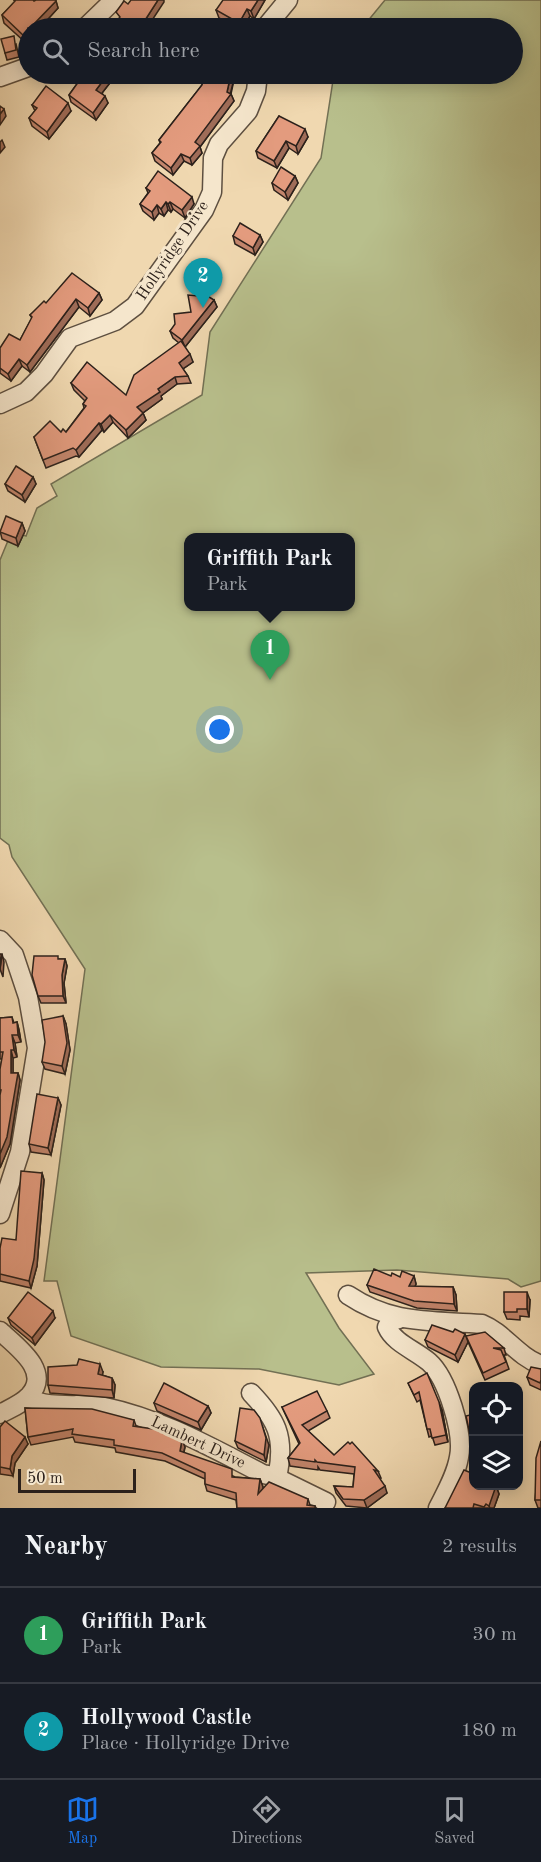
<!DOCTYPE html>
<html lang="en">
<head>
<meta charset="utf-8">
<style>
  body { margin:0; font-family:"Old Standard TT",serif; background:#20242c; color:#f1f3f6 }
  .controls { position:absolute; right:18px; bottom:18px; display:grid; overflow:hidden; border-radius:12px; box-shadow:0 3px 15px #0003 }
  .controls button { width:54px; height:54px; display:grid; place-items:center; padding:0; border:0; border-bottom:2px solid #363941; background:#171b24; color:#f1f3f6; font:30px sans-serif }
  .scale { position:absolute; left:18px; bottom:15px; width:118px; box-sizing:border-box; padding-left:6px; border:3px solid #2c211b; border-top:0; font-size:16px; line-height:21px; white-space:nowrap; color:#2c211b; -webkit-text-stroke:4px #f5e6cc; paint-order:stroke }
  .you { position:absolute; left:220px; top:730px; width:21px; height:21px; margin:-15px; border:4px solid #fff; border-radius:50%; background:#1a73e8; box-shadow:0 0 0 9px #1a73e833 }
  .badge { display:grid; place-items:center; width:39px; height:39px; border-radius:50%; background:#1a73e8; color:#fff; font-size:20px; font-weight:700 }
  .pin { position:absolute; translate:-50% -50px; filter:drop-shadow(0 2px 3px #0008) }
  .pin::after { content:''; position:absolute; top:32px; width:21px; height:18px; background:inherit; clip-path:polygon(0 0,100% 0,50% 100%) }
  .popup { position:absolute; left:184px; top:533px; width:171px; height:78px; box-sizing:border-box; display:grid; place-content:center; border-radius:12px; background:#171b24; filter:drop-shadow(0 2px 4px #0005); font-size:20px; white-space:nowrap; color:#9ea1a6 }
  .popup b { font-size:22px; color:#f1f3f6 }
  .popup::after { content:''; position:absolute; left:50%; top:100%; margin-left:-12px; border:12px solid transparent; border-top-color:#171b24 }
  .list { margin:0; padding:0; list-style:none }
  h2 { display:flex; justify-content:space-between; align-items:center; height:78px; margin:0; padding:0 24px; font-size:26px }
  h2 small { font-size:20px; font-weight:400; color:#9ea1a6 }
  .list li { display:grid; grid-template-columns:39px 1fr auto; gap:18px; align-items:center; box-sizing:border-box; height:96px; padding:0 24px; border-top:2px solid #363941 }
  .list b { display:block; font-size:22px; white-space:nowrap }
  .list p { margin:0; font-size:20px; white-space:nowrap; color:#9ea1a6 }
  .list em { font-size:20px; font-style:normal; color:#9ea1a6 }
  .icon { flex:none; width:33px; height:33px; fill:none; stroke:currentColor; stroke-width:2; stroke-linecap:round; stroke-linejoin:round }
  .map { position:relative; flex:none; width:541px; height:1508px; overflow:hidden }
  .search { position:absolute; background:#171b24; box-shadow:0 3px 15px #0003; left:18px; right:18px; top:18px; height:66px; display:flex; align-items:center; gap:15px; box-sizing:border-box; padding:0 21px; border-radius:33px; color:#9ea1a6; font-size:22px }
  .sheet { height:270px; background:#171b24 }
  nav { display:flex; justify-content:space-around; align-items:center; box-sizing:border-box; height:84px; border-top:2px solid #363941; background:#171b24; font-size:16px; color:#9ea1a6 }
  nav a { display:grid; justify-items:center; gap:3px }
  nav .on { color:#1a73e8 }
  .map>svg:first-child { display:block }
  .green { fill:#b8bf8c; stroke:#727054; stroke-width:1.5; fill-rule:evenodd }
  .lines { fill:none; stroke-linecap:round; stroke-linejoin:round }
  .minor-casing { stroke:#5d4f40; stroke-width:21 }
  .minor { stroke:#f5e6cc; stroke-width:18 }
  .wall { fill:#c3856c; stroke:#2c211b; stroke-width:1.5 }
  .shaded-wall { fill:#9f6c58; stroke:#2c211b; stroke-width:1.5 }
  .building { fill:#e39b7e; stroke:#2c211b; stroke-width:1.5 }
  .labels { text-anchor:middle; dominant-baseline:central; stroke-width:6; stroke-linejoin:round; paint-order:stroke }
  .street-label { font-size:16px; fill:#2c211b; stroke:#f5e6cc }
</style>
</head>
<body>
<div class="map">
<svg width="541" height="1508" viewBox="0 0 541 1508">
  <rect width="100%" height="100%" fill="#f0d8b0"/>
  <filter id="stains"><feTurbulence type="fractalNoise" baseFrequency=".00333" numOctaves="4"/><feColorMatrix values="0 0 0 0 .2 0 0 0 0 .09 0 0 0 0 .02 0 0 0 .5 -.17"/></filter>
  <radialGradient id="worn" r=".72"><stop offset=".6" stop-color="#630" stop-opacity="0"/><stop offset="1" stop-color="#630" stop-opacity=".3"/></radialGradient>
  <path class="green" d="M385,0H541V1281L521,1287L508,1279L397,1270L306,1273L339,1328L374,1374L339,1385L259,1369L161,1367L71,1336L57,1281H44L85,969L12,857L9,845L0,838V560L12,531L26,536L37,508L57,496L51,484L202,395L210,332L321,158L334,74H512V28H362ZM189,538H351V606H189Z"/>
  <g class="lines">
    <g class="minor-casing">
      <g id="minor">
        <path d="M85,28L114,0"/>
        <path d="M265,28L288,0"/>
        <path d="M0,77L28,67"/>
        <path d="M0,404L26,392L44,374L70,338L115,321L135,306L204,210L212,192L213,158L219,144L248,111L256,91L258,74"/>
        <path d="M0,940L14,955L28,997L37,1048L20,1152L0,1214"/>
        <path d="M348,1295C393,1325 430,1320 482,1324C504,1333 517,1356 541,1365"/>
        <path d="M399,1319L391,1321L387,1327C394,1343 415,1350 429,1362C447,1378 464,1433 459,1457C456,1475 446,1492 438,1508"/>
        <path d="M0,1331C17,1347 52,1371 29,1396C22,1404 9,1409 0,1414"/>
        <path d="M28,1398C51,1410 80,1402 105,1407C162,1419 212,1448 263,1474L273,1476L278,1473C285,1436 276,1419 251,1393"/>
        <path d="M273,1476L326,1502"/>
      </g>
    </g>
    <use href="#minor" class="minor"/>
  </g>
  <g class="wall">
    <path d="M14,0L34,1H56L58,8L26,43L4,23L2,15L15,2Z"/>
    <path d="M265,0L254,19L250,16L243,28H238L219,18L216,10Z"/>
    <path d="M16,44L19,57L7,60L5,53Z"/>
    <path d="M84,74H128L123,80L116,75L102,93L108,103L96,120L71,102L69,95Z"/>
    <path d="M205,74H240L239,76L235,75L231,94L234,101L200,147L202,153L192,165L184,161L173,175L155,161L152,153L160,143L159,140L202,85Z"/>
    <path d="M32,105L71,111L49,139L32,126L29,118L35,111Z"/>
    <path d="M279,116L308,137L298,154L289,148L277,168L258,158L256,151Z"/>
    <path d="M295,176L298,183L288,200L274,190L272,183Z"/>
    <path d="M146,188L194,204L185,218L173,209L171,212L168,210L164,216L159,213L154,220L143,211L140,204L148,193Z"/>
    <path d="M260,235L263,242L255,255L235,244L233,236Z"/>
    <path d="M99,293L102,300L90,316L79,307L30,372L22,366L11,381L0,373V348L20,340L32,318L30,315L46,303Z"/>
    <path d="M214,300L217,307L185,347L193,362L183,369L188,376L191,383L177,384L161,396L162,399L143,413L146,420L128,438L113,422L104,432L102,430L79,457L76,456L46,468L34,437L61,432H66L84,408L83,404L85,401L74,390L71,383L126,395L179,343L173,338L170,331L191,312Z"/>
    <path d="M33,477L36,484L25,502L8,491L5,484Z"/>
    <path d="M22,523L25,531L18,546L2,539L0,531Z"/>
    <path d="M59,959H65L67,966L64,983L66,1003H41L38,996Z"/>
    <path d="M63,1016L66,1024L70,1050L65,1074L45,1069L42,1062Z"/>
    <path d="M12,1017L14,1023L17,1022L19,1030L21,1042L15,1043L17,1057L13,1058V1073H18L20,1080L10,1144L0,1168V1069L2,1059H0V1018Z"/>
    <path d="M58,1098L61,1105L51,1155L31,1152L29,1144Z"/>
    <path d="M42,1173L44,1180L37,1266L31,1288L0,1281V1248L16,1240Z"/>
    <path d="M391,1276L400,1277L414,1276L416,1284L415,1287H453L456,1295L457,1311L417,1308L370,1292L367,1285Z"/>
    <path d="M530,1300L529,1317L520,1316V1320L507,1319L504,1312Z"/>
    <path d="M8,1318H55L35,1345L11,1325Z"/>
    <path d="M466,1336L504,1348L506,1355H504L509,1369L485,1380L468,1342L458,1362L428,1347L425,1340Z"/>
    <path d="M541,1369V1390L530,1385L527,1377Z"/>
    <path d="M103,1372L102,1375L112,1378L115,1385L114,1398L50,1393L48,1385Z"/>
    <path d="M408,1383L442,1410L448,1442L435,1445L432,1436L429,1437L427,1429L420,1400L417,1402Z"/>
    <path d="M154,1403L208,1406L211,1413L201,1430L157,1411Z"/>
    <path d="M282,1407L327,1411L330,1418L308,1431L334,1455L378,1471L381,1478H379L387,1493L367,1508L346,1506L336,1493L334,1486L353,1487L354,1474L320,1470L318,1467V1470L290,1466L288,1458L299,1444Z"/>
    <path d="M25,1408L134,1420L136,1426L185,1447L184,1453L235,1477L260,1479L263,1487V1489L308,1499L310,1505L315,1506L316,1508H237L236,1500L207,1491L205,1484V1479L165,1461L116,1452L115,1448L75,1442L73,1437L31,1445L28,1437Z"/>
    <path d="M0,1427L28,1444L15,1463L13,1476L0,1474Z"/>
    <path d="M235,1441L269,1445L266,1462L238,1448Z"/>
    <path d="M541,1441V1508H538L535,1500Z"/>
    <path d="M474,1485H495L496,1486L499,1494L494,1508H445Z"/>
  </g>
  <g class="shaded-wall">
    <path d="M158,0H164V2L147,28H140Z"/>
    <path d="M258,0H265L254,19L251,11Z"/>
    <path d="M56,1L58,8L40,28H30Z"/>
    <path d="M247,9L250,16L243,28H241L239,23Z"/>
    <path d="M28,30V41L26,43L24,36Z"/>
    <path d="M108,74H115L116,75L99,97L96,90Z"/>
    <path d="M121,74H128L123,80Z"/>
    <path d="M231,74H235V75L230,95L231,94L234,101L200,147L202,153L192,165L190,158L195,142L227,92Z"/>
    <path d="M105,96L108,103L96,120L93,113Z"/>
    <path d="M68,103L71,111L49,139L47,132Z"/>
    <path d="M4,109L6,116L0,125V114Z"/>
    <path d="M305,129L308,137L298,154L296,146Z"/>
    <path d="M2,140L5,147L0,153V142Z"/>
    <path d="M286,141L289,148L277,168L274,161Z"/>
    <path d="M181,154L184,161L173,175L171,168Z"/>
    <path d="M295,176L298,183L288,200L285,192Z"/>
    <path d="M192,197L194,204L185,218L182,210Z"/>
    <path d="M166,202L168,210L164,216L161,209Z"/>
    <path d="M170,202L173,209L171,212L168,204Z"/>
    <path d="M157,205L159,213L154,220L152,212Z"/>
    <path d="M260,235L263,242L255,255L253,248Z"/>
    <path d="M99,293L102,300L90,316L88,308Z"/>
    <path d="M76,299L79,307L30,372L27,365Z"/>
    <path d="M214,300L217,307L185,347L182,340Z"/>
    <path d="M190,354L193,362L181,370L179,363Z"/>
    <path d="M19,359L22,366L11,381L8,374Z"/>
    <path d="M175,377L177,384L161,396L162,399L140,415L137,407L158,389Z"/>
    <path d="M143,413L146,420L128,438L126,430Z"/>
    <path d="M110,415L113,422L104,432L101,424Z"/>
    <path d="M99,423L102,430L79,457L76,450Z"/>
    <path d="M33,477L36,484L25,502L22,495Z"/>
    <path d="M22,523L25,531L18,546L16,538Z"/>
    <path d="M2,954L4,962L3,977L0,969Z"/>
    <path d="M65,959L67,966L64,983L66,1003L63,996L62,975Z"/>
    <path d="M63,1016L66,1024L70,1050L65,1074L62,1066Z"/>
    <path d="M17,1022L19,1030L21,1042L18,1035Z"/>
    <path d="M12,1035L15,1043L17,1057L14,1050Z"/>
    <path d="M11,1050L13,1058V1080L11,1073Z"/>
    <path d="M18,1073L20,1080L10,1144L0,1168V1154Z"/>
    <path d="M58,1098L61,1105L51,1155L48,1148Z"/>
    <path d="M42,1173L44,1180L37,1266L31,1288L29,1281Z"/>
    <path d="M414,1276L416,1284L412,1294L409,1286Z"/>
    <path d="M453,1287L456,1295L457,1311L454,1304Z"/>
    <path d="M527,1292L530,1300L529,1317L527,1309Z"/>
    <path d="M53,1311L55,1318L35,1345L32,1338Z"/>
    <path d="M465,1334L468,1341L466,1336L468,1342L458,1362L455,1355Z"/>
    <path d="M100,1364L103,1372L101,1382L98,1374Z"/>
    <path d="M112,1378L115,1385L114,1398L112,1390Z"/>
    <path d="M439,1402L442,1410L448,1442L446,1435Z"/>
    <path d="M208,1406L211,1413L201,1430L198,1422Z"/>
    <path d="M262,1425L269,1445L266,1462L264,1455Z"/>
    <path d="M25,1437L28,1444L15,1463L13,1476L10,1469L12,1456Z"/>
    <path d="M182,1440L185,1447L182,1458L180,1451Z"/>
    <path d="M260,1479L263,1487L261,1501L258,1494Z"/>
    <path d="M493,1485H495L496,1487V1486L499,1494L494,1508H490L489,1506Z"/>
    <path d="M385,1486L387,1493L367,1508L364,1500Z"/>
  </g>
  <g class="building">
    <path d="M14,0H33L34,1L36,0H55L56,1L30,28H28V30L24,36L2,15L15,1Z"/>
    <path d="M131,0H158L140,28H111L120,17L116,12L124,1L128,4Z"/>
    <path d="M223,0H258L251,11L247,9L239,23L216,10Z"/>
    <path d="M14,36L16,50L5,53L1,39Z"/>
    <path d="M84,74H108L96,90L105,96L93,113L69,95Z"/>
    <path d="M205,74H231L227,92L231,94L195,142L200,146L190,158L181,154L171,168L152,153L161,142L159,140L202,85Z"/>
    <path d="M46,86L68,103L47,132L29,118L37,108L32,105Z"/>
    <path d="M0,106L4,109L0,114Z"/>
    <path d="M279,116L305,129L296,146L286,141L274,161L256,151Z"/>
    <path d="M281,167L295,176L285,192L272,183Z"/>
    <path d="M158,171L192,197L182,210L170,202L168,204L166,202L161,209L157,205L152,212L140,204L150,191L146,188Z"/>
    <path d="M240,223L260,235L253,248L233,236Z"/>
    <path d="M72,273L99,293L88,308L76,299L27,365L19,359L8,374L0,368V348L9,334L20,340L32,317L30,315L44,301L46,303Z"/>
    <path d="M201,292L214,300L182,340L170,331L175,324L174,314L191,312L188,295L199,296Z"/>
    <path d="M181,341L190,354L179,363L188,376L175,377L158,389L160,392L137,407L143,413L126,430L110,415L101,424L99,423L76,450L73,448L43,460L34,437L50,421L61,432L63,429L66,432L86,406L83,404L87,398L71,383L87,362L126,395L134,375Z"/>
    <path d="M16,466L33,477L22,495L5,484Z"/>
    <path d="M6,516L22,523L16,538L0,532Z"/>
    <path d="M0,954H2L0,969Z"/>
    <path d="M34,956H58V959H65L62,975L63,996H38L32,975Z"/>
    <path d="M63,1016L67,1043L62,1066L42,1062L45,1042L42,1020Z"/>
    <path d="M12,1017L13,1023L17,1022L18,1035H12L14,1050H11V1073H18L7,1137L0,1154V1095L1,1090H0V1069L3,1052H0V1018Z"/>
    <path d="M37,1094L58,1098L48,1148L29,1144Z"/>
    <path d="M21,1171L42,1173L34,1259L29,1281L0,1274V1248L2,1238L16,1240Z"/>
    <path d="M374,1269L391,1276L392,1273L400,1277L402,1271L414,1276L409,1286L453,1287L454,1304L414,1301L367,1285Z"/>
    <path d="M28,1292L53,1311L32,1338L8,1318Z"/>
    <path d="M504,1292H527V1309H517V1312H504Z"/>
    <path d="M432,1325L453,1332L455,1329L465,1334L455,1355L425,1340Z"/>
    <path d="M485,1332L504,1348H493L501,1350L506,1362L483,1373L466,1336Z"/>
    <path d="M79,1359L100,1364L98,1374L112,1378V1390L48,1385V1367L77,1365Z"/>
    <path d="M531,1367L541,1369V1380L540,1383L527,1377Z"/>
    <path d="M427,1373L439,1402L446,1435L432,1438L430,1429H427L419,1392L414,1395L408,1383Z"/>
    <path d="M164,1383L208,1406L198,1422L154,1403Z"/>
    <path d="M317,1391L327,1411L302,1425L334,1455L348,1442L350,1444L352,1442L378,1471L374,1470L385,1486L364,1500L343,1499L334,1486L353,1487L355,1467L317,1462L315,1460V1462L288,1458L300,1443L282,1407Z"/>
    <path d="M25,1408L92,1409L134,1420L133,1426L161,1430L182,1440L180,1451L232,1469V1477L260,1479L258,1494L269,1482L308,1499L307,1505L315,1506V1508H237L236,1493L205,1484V1473L162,1453L114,1445V1440L72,1434L73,1429L28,1437Z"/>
    <path d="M240,1408L254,1410L260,1418L266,1438L264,1455L235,1441Z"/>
    <path d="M474,1414V1444H472L466,1416Z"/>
    <path d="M5,1421L25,1437L12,1456L10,1469L0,1467V1427Z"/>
    <path d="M541,1441V1500H535L536,1458Z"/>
    <path d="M464,1470L474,1474V1485L496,1486L489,1506L486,1504L484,1507L474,1504L473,1508H445Z"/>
  </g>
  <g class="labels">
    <g class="street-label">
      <text transform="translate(173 251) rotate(-56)">Hollyridge Drive</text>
      <text transform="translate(198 1443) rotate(25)">Lambert Drive</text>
    </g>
  </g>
  <rect width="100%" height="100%" filter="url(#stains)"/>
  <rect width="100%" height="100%" fill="url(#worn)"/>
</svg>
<div class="controls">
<button><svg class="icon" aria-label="locate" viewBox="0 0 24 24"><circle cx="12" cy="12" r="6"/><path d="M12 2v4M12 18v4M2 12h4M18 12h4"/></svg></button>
<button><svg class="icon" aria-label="layers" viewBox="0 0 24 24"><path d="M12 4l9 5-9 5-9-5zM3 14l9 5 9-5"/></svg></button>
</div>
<div class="scale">50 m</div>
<div class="you"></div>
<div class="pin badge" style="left:270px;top:680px;background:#2e9e5b">1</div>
<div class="popup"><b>Griffith Park</b>Park</div>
<div class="pin badge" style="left:203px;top:308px;background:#0f9aa8">2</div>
<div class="search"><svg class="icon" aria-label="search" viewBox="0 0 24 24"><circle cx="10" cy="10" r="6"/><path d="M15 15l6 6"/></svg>Search here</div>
</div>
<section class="sheet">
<h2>Nearby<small>2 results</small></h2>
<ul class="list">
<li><span class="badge" style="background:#2e9e5b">1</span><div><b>Griffith Park</b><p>Park</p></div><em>30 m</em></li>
<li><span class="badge" style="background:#0f9aa8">2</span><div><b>Hollywood Castle</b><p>Place · Hollyridge Drive</p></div><em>180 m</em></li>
</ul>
</section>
<nav>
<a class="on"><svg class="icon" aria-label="map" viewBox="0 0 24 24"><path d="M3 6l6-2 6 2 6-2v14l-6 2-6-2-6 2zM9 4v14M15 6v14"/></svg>Map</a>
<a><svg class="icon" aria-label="directions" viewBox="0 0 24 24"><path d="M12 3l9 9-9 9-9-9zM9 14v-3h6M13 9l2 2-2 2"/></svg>Directions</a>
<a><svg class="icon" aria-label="saved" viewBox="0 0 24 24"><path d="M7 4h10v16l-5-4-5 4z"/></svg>Saved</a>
</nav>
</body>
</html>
